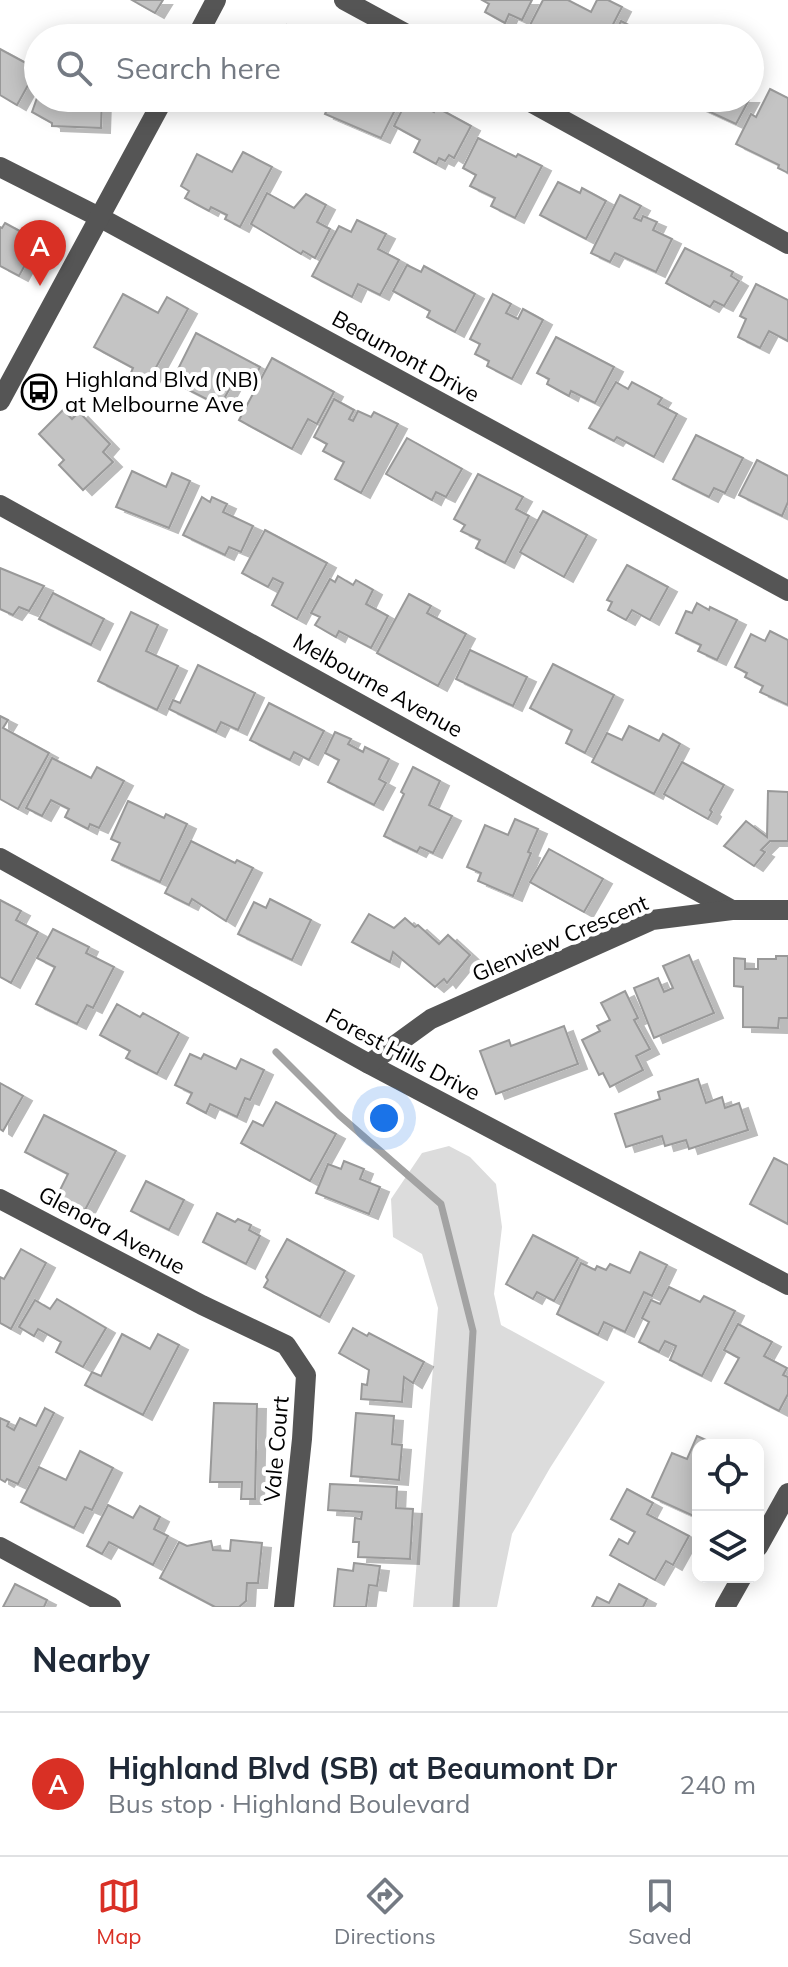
<!DOCTYPE html>
<html lang="en">
<head>
<meta charset="utf-8">
<style>
  body { margin:0; font-family:Mulish,sans-serif; background:#f2f2f3; color:#1f2937 }
  .controls { position:absolute; right:24px; bottom:24px; display:grid; overflow:hidden; border-radius:16px; box-shadow:0 4px 20px #0003 }
  .controls button { width:72px; height:72px; display:grid; place-items:center; padding:0; border:0; border-bottom:2px solid #e0e1e3; background:#fff; color:#1f2937; font:40px sans-serif }
  .you { position:absolute; left:384px; top:1118px; width:28px; height:28px; margin:-20px; border:6px solid #fff; border-radius:50%; background:#1a73e8; box-shadow:0 0 0 12px #1a73e833 }
  .badge { display:grid; place-items:center; width:52px; height:52px; border-radius:50%; background:#d93025; color:#fff; font-size:26px; font-weight:700 }
  .pin { position:absolute; translate:-50% -66px; filter:drop-shadow(0 2px 4px #0008) }
  .pin::after { content:''; position:absolute; top:42px; width:28px; height:24px; background:inherit; clip-path:polygon(0 0,100% 0,50% 100%) }
  .list { margin:0; padding:0; list-style:none }
  h2 { display:flex; justify-content:space-between; align-items:center; height:104px; margin:0; padding:0 32px; font-size:34px }
  h2 small { font-size:26px; font-weight:400; color:#747a83 }
  .list li { display:grid; grid-template-columns:52px 1fr auto; gap:24px; align-items:center; box-sizing:border-box; height:144px; padding:0 32px; border-top:2px solid #e0e1e3 }
  .list b { display:block; font-size:30px; white-space:nowrap }
  .list p { margin:0; font-size:26px; white-space:nowrap; color:#747a83 }
  .list em { font-size:26px; font-style:normal; color:#747a83 }
  .icon { flex:none; width:44px; height:44px; fill:none; stroke:currentColor; stroke-width:2; stroke-linecap:round; stroke-linejoin:round }
  .map { position:relative; flex:none; width:788px; height:1607px; overflow:hidden }
  .search { position:absolute; background:#fff; box-shadow:0 4px 20px #0003; left:24px; right:24px; top:24px; height:88px; display:flex; align-items:center; gap:20px; box-sizing:border-box; padding:0 28px; border-radius:44px; color:#747a83; font-size:30px }
  .sheet { height:248px; background:#fff }
  nav { display:flex; justify-content:space-around; align-items:center; box-sizing:border-box; height:112px; border-top:2px solid #e0e1e3; background:#fff; font-size:22px; color:#747a83 }
  nav a { display:grid; justify-items:center; gap:4px }
  nav .on { color:#d93025 }
  .map>svg:first-child { display:block }
  .green { fill:#dcdcdc }
  .lines { fill:none; stroke-linecap:round; stroke-linejoin:round }
  .stream { stroke:#a3a3a3; stroke-width:7 }
  .building { fill:#c4c4c4; stroke:#999; stroke-width:2; filter:url(#shadow) }
  .minor { stroke:#555; stroke-width:20 }
  .labels { text-anchor:middle; dominant-baseline:central; stroke-width:8; stroke-linejoin:round; paint-order:stroke }
  .street-label { font-size:22px; fill:#000; stroke:#fff }
  .poi-label { font-size:22px; fill:#000; stroke:#fff; text-anchor:start }
</style>
</head>
<body>
<div class="map">
<svg width="788" height="1607" viewBox="0 0 788 1607">
  <defs>
    <filter id="shadow"><feDropShadow dx="9" dy="5" stdDeviation="0" flood-color="#0004"/></filter>
  </defs>
  <rect width="100%" height="100%" fill="#fff"/>
  <path class="green" d="M449,1146L470,1157L496,1184L502,1227L494,1294L501,1325L605,1382L550,1468L512,1534L497,1607H413L438,1308L422,1254L393,1237L391,1199L422,1153Z"/>
  <g class="lines">
    <path class="stream" d="M276,1052L339,1115L441,1204L473,1331L456,1607"/>
  </g>
  <g class="building">
    <path d="M132,0H163L155,13Z"/>
    <path d="M482,0H532L522,20L509,14L505,23L485,12L489,4Z"/>
    <path d="M543,0H568L591,12L597,0H608L622,7L606,38H554L530,25Z"/>
    <path d="M621,21L653,38H612Z"/>
    <path d="M287,25L316,38H281Z"/>
    <path d="M0,49L37,69L17,105L0,95Z"/>
    <path d="M770,89L788,98V173L778,168L779,165L736,144L751,114L756,117Z"/>
    <path d="M38,95V98H102L101,128L52,126V123L32,112Z"/>
    <path d="M318,98H401L381,138L325,114L328,107L316,102Z"/>
    <path d="M408,98L434,112L436,107L471,126L454,158L449,155L445,161L439,158L436,164L414,152L420,140L394,126Z"/>
    <path d="M680,98H750L736,124Z"/>
    <path d="M478,138L516,157L518,154L542,166L515,218L491,206L495,198L470,186L476,175L463,168Z"/>
    <path d="M243,152L272,167L240,227L225,219L227,215L211,207L209,211L185,198L189,191L181,186L197,154L232,172Z"/>
    <path d="M558,182L580,193L582,188L606,201L586,239L540,215Z"/>
    <path d="M267,193L294,208L306,194L326,205L317,222L330,229L315,258L303,251L301,254L251,224Z"/>
    <path d="M620,195L641,206L634,218L641,221L643,216L657,222L653,230L672,239L656,272L615,253L610,262L591,253Z"/>
    <path d="M357,220L386,234L378,249L399,260L380,295L358,284L352,297L312,276L339,226L351,232Z"/>
    <path d="M5,223L38,241L19,276L0,266V227L2,228Z"/>
    <path d="M685,248L733,272L731,276L739,281L724,306L714,301L710,307L666,283Z"/>
    <path d="M407,265L421,272L424,266L475,294L455,332L427,317L430,311L393,291Z"/>
    <path d="M756,284L788,300V341L769,331L760,348L738,337L746,319L740,316Z"/>
    <path d="M123,294L158,313L167,297L188,309L147,384L130,375L133,368L94,347Z"/>
    <path d="M493,294L511,304L506,313L518,319L523,309L543,320L512,379L487,366L489,361L475,354L480,344L470,339Z"/>
    <path d="M196,333L260,367L250,387L235,379L220,406L183,387L186,381L175,375Z"/>
    <path d="M556,337L614,367L595,403L571,391L569,396L547,384L549,379L537,373Z"/>
    <path d="M272,358L334,392L317,424L308,419L292,449L239,420Z"/>
    <path d="M616,382L628,389L632,382L662,398L658,404L677,414L654,457L617,437L614,441L589,428Z"/>
    <path d="M334,399L354,410L349,419L353,421L358,411L371,417L374,412L398,424L361,493L335,479L344,462L323,451L327,444L314,437Z"/>
    <path d="M63,410L72,419L79,412L110,444L103,452L113,462L83,490L59,465L64,460L39,434Z"/>
    <path d="M696,435L743,458L725,493L714,488L709,497L673,479Z"/>
    <path d="M407,438L462,469L446,497L436,492L432,500L386,474Z"/>
    <path d="M757,460L788,476V502L782,516L739,495Z"/>
    <path d="M132,471L166,487L172,473L190,481L169,528L116,507Z"/>
    <path d="M478,474L523,497L516,509L529,516L505,563L476,548L480,540L461,531L465,525L454,519Z"/>
    <path d="M202,497L210,502L212,497L227,504L223,512L253,526L241,552L229,547L225,555L183,535Z"/>
    <path d="M543,511L587,535L564,577L520,552Z"/>
    <path d="M265,530L327,563L297,619L272,605L283,583L273,578L268,587L242,573Z"/>
    <path d="M627,565L668,587L650,620L632,610L626,620L608,610L612,602L607,600Z"/>
    <path d="M0,568L44,586L29,611L19,607L13,615L0,609Z"/>
    <path d="M338,576L353,585L356,580L373,590L366,604L388,616L371,648L339,631L336,637L315,625L320,617L311,613L330,579L335,582Z"/>
    <path d="M53,593L104,619L91,645L39,619Z"/>
    <path d="M409,594L431,606L427,613L466,634L438,686L377,653Z"/>
    <path d="M697,603L709,610L710,607L737,620L717,660L698,651L701,645L676,633L686,611L692,613Z"/>
    <path d="M131,612L158,625L146,651L178,666L157,710L98,681Z"/>
    <path d="M770,631L788,640V705L760,692L763,686L745,677L747,673L735,667L751,634L765,641Z"/>
    <path d="M470,650L527,677L513,706L456,679Z"/>
    <path d="M553,664L614,695L585,753L566,743L572,730L530,708Z"/>
    <path d="M198,665L255,693L238,730L221,722L216,732L169,709L173,700L180,703Z"/>
    <path d="M269,703L324,731L309,760L294,752L290,760L250,740Z"/>
    <path d="M0,716L8,720L3,728L49,753L18,809L0,799Z"/>
    <path d="M629,726L659,741L663,734L680,744L654,794L592,762L607,733L622,740Z"/>
    <path d="M335,732L351,739L348,744L363,752L365,747L389,759L379,779L386,783L374,805L328,782L339,760L325,753Z"/>
    <path d="M52,758L91,778L97,767L124,781L99,828L90,824L88,829L65,817L69,809L51,800L42,816L26,808Z"/>
    <path d="M682,762L724,785L710,810L712,812L708,819L664,794Z"/>
    <path d="M413,767L440,781L429,805L452,816L433,853L420,847L417,852L384,836L404,794L401,792Z"/>
    <path d="M768,791L788,792V841H770L761,850L765,852L754,866L724,846L746,821L767,837Z"/>
    <path d="M128,801L164,818L166,814L187,824L160,882L112,860L120,843L111,839Z"/>
    <path d="M515,819L538,829L528,852L531,853L513,896L478,881L481,873L467,867L485,825L508,835Z"/>
    <path d="M191,841L235,863L237,860L253,868L226,921L192,899L189,905L165,893Z"/>
    <path d="M549,849L603,879L584,912L530,882Z"/>
    <path d="M270,899L311,920L292,960L238,934L254,902L266,908Z"/>
    <path d="M0,900L21,911L16,920L38,932L11,983L0,977Z"/>
    <path d="M369,914L394,928L405,918L415,927L418,925L439,944L448,935L470,955L447,983L444,979L435,987L393,952L390,962L352,942Z"/>
    <path d="M53,929L89,947L86,953L114,967L93,1008L87,1005L77,1024L36,1004L55,967L37,958Z"/>
    <path d="M689,955L714,1013L654,1038L634,988L658,978L664,992L673,988L663,966Z"/>
    <path d="M776,956H788V1018H779L778,1028L743,1027V987L734,986V958L745,959V969H758V959H776Z"/>
    <path d="M625,991L638,1018L634,1020L650,1049L636,1056L643,1070L610,1087L603,1073L599,1075L582,1040L600,1031L597,1026L610,1020L601,1003Z"/>
    <path d="M117,1004L140,1017L143,1013L179,1033L157,1074L126,1058L130,1051L100,1035Z"/>
    <path d="M564,1026L578,1064L496,1094L480,1051L509,1040L511,1046Z"/>
    <path d="M190,1054L201,1059L204,1054L236,1069L241,1059L264,1070L250,1100L245,1098L237,1117L210,1104L206,1113L187,1103L192,1093L175,1085Z"/>
    <path d="M698,1079L706,1103L722,1097L725,1108L739,1103L748,1130L689,1149L686,1140L665,1146L662,1136L626,1147L615,1114L660,1099L658,1092Z"/>
    <path d="M0,1083L23,1096L3,1131L0,1129Z"/>
    <path d="M276,1102L336,1134L310,1181L241,1143L253,1121L263,1126Z"/>
    <path d="M44,1115L116,1151L85,1210L57,1196L68,1174L25,1152Z"/>
    <path d="M774,1158L788,1165V1224L750,1204Z"/>
    <path d="M344,1161L364,1169L360,1179L380,1187L369,1214L316,1193L328,1164L341,1169Z"/>
    <path d="M146,1181L184,1200L169,1230L131,1211Z"/>
    <path d="M217,1213L235,1222L238,1219L251,1225L249,1230L260,1236L246,1264L203,1242Z"/>
    <path d="M533,1235L578,1258L554,1301L537,1292L533,1299L506,1284Z"/>
    <path d="M287,1239L345,1271L320,1317L264,1287L268,1280L266,1277Z"/>
    <path d="M21,1249L46,1263L11,1329L0,1323V1277L4,1279Z"/>
    <path d="M640,1252L667,1265L652,1296L644,1292L625,1332L604,1322L598,1335L557,1314L581,1263L595,1270L597,1266L606,1270L610,1264L630,1273Z"/>
    <path d="M669,1287L700,1302L704,1296L735,1311L702,1376L670,1360L676,1346L665,1341L659,1352L639,1342L649,1322L642,1318L651,1300L660,1304Z"/>
    <path d="M57,1299L106,1328L83,1367L56,1352L61,1342L38,1329L34,1336L19,1327L35,1300L50,1309Z"/>
    <path d="M738,1324L772,1342L764,1356L787,1368L783,1375L788,1377V1394L779,1411L725,1383L739,1358L724,1350Z"/>
    <path d="M353,1328L367,1336L369,1333L424,1362L413,1383L404,1377L402,1402L361,1399L362,1384L367,1385L369,1370L339,1353Z"/>
    <path d="M122,1334L150,1349L158,1334L179,1345L143,1415L85,1385L92,1372L101,1376Z"/>
    <path d="M214,1403L257,1404L255,1499H241L242,1482H210Z"/>
    <path d="M45,1408L54,1413L18,1484L7,1479L5,1482L0,1479V1418L9,1422L7,1426L14,1430L20,1418L36,1426Z"/>
    <path d="M356,1413L394,1416L392,1444L402,1445L399,1480L351,1476Z"/>
    <path d="M697,1436L717,1445H698V1518L652,1497L672,1453L687,1459Z"/>
    <path d="M80,1451L113,1468L92,1510L85,1507L74,1528L21,1502L39,1467L66,1480Z"/>
    <path d="M330,1484L397,1487L396,1508L413,1509L410,1559L358,1557L359,1542H353L355,1518L361,1519L362,1512L328,1510Z"/>
    <path d="M627,1489L653,1503L647,1514L689,1536L673,1565L666,1561L655,1580L610,1555L619,1539L628,1544L635,1532L611,1519Z"/>
    <path d="M108,1505L133,1518L140,1506L160,1517L154,1529L168,1536L153,1565L109,1542L102,1554L87,1546Z"/>
    <path d="M231,1540L262,1543L258,1583H247L246,1601L239,1607H215L160,1578L179,1542L187,1546L211,1541L213,1550L230,1551Z"/>
    <path d="M354,1563L380,1566L377,1586L369,1585L366,1607H334L338,1569L353,1571Z"/>
    <path d="M15,1584L47,1600L44,1607H3Z"/>
    <path d="M619,1584L647,1599L643,1607H592L597,1597L609,1603Z"/>
  </g>
  <g class="lines">
    <g class="minor">
      <path d="M344,0L414,38"/>
      <path d="M196,38L216,0"/>
      <path d="M523,98L788,244"/>
      <path d="M0,167L99,217L788,591"/>
      <path d="M0,401L164,98"/>
      <path d="M0,505L732,910"/>
      <path d="M0,858L369,1064L788,1285"/>
      <path d="M369,1064L431,1019L652,920L732,910H788"/>
      <path d="M0,1199L202,1305L286,1345L306,1375L302,1439L284,1607"/>
      <path d="M0,1547L111,1607"/>
      <path d="M758,1547L788,1493"/>
      <path d="M725,1607L742,1577"/>
    </g>
  </g>
  <defs>
    <g id="bus-ring" transform="scale(1.8)"><circle r="9.5" fill="#fff" stroke="#000" stroke-width="1.5"/><path d="M-5-6H5V4H4V6H2V4H-2V6H-4V4H-5ZM-3.5-4V0h7V-4ZM-3.5 1.2v1.5H-2V1.2ZM2 1.2v1.5H3.5V1.2Z" fill="#000"/></g>
  </defs>
  <g fill-rule="evenodd">
    <use href="#bus-ring" x="39" y="392"/>
  </g>
  <g class="labels">
    <g class="street-label">
      <text transform="translate(406 356) rotate(29)">Beaumont Drive</text>
      <text transform="translate(378 685) rotate(29)">Melbourne Avenue</text>
      <text transform="translate(560 938) rotate(-23)">Glenview Crescent</text>
      <text transform="translate(403 1054) rotate(28)">Forest Hills Drive</text>
      <text transform="translate(112 1230) rotate(28)">Glenora Avenue</text>
      <text transform="translate(276 1449) rotate(-85)">Vale Court</text>
    </g>
    <g class="poi-label">
      <text x="65" y="379">Highland Blvd (NB)<tspan x="65" dy="25">at Melbourne Ave</tspan></text>
    </g>
  </g>
</svg>
<div class="controls">
<button><svg class="icon" aria-label="locate" viewBox="0 0 24 24"><circle cx="12" cy="12" r="6"/><path d="M12 2v4M12 18v4M2 12h4M18 12h4"/></svg></button>
<button><svg class="icon" aria-label="layers" viewBox="0 0 24 24"><path d="M12 4l9 5-9 5-9-5zM3 14l9 5 9-5"/></svg></button>
</div>
<div class="you"></div>
<div class="pin badge" style="left:40px;top:286px">A</div>
<div class="search"><svg class="icon" aria-label="search" viewBox="0 0 24 24"><circle cx="10" cy="10" r="6"/><path d="M15 15l6 6"/></svg>Search here</div>
</div>
<section class="sheet">
<h2>Nearby<small></small></h2>
<ul class="list">
<li><span class="badge">A</span><div><b>Highland Blvd (SB) at Beaumont Dr</b><p>Bus stop · Highland Boulevard</p></div><em>240 m</em></li>
</ul>
</section>
<nav>
<a class="on"><svg class="icon" aria-label="map" viewBox="0 0 24 24"><path d="M3 6l6-2 6 2 6-2v14l-6 2-6-2-6 2zM9 4v14M15 6v14"/></svg>Map</a>
<a><svg class="icon" aria-label="directions" viewBox="0 0 24 24"><path d="M12 3l9 9-9 9-9-9zM9 14v-3h6M13 9l2 2-2 2"/></svg>Directions</a>
<a><svg class="icon" aria-label="saved" viewBox="0 0 24 24"><path d="M7 4h10v16l-5-4-5 4z"/></svg>Saved</a>
</nav>
</body>
</html>
